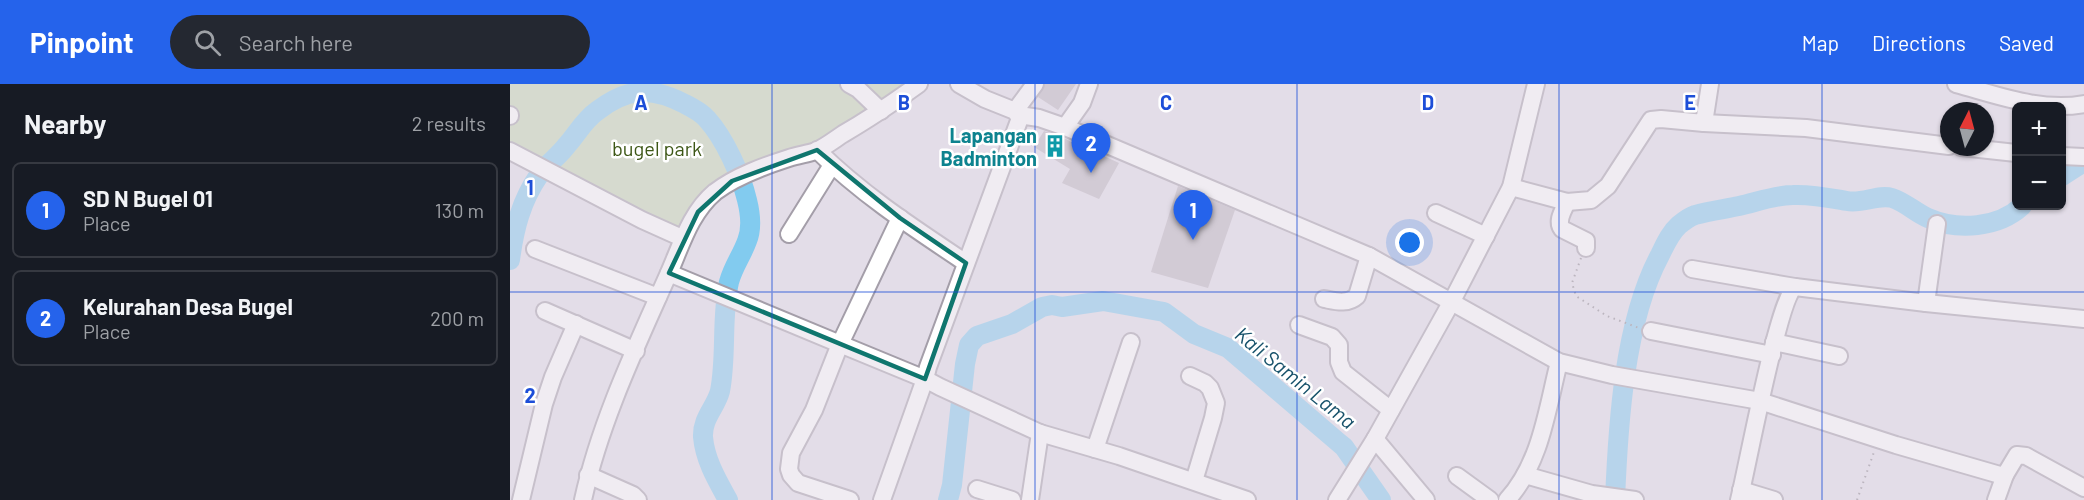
<!DOCTYPE html>
<html lang="en">
<head>
<meta charset="utf-8">
<style>
  body { margin:0; font-family:Barlow,sans-serif; background:#242831; color:#f1f3f6 }
  .controls { position:absolute; right:18px; top:18px; display:grid; overflow:hidden; border-radius:9px; box-shadow:0 2px 4px #0004 }
  .controls button { width:54px; height:54px; display:grid; place-items:center; padding:0; border:0; border-bottom:2px solid #363941; background:#171b24; color:#f1f3f6; font:30px sans-serif }
  .compass { position:absolute; left:1430px; top:18px; width:54px; height:54px; border-radius:50%; background:#171b24; box-shadow:0 2px 4px #0004; rotate:6deg }
  .you { position:absolute; left:900px; top:159px; width:21px; height:21px; margin:-15px; border:4px solid #fff; border-radius:50%; background:#1a73e8; box-shadow:0 0 0 9px #1a73e833 }
  .badge { display:grid; place-items:center; width:39px; height:39px; border-radius:50%; background:#2563eb; color:#fff; font-size:20px; font-weight:700 }
  .pin { position:absolute; translate:-50% -50px; filter:drop-shadow(0 2px 3px #0008) }
  .pin::after { content:''; position:absolute; top:32px; width:21px; height:18px; background:inherit; clip-path:polygon(0 0,100% 0,50% 100%) }
  .list { margin:0; padding:0; list-style:none }
  h2 { display:flex; justify-content:space-between; align-items:center; height:78px; margin:0; padding:0 24px; font-size:26px }
  h2 small { font-size:20px; font-weight:400; color:#9ea1a6 }
  .list li { display:grid; grid-template-columns:39px 1fr auto; gap:18px; align-items:center; box-sizing:border-box; height:96px; margin:0 12px 12px; padding:0 12px; border:2px solid #363941; border-radius:9px }
  .list b { display:block; font-size:22px; white-space:nowrap }
  .list p { margin:0; font-size:20px; white-space:nowrap; color:#9ea1a6 }
  .list em { font-size:20px; font-style:normal; color:#9ea1a6 }
  .icon { flex:none; width:33px; height:33px; fill:none; stroke:currentColor; stroke-width:2; stroke-linecap:round; stroke-linejoin:round }
  .map { position:relative; flex:none; width:1574px; height:416px; overflow:hidden }
  header { display:flex; align-items:center; gap:36px; box-sizing:border-box; height:84px; padding:0 30px; background:#2563eb; color:#fff }
  header strong { font-size:28px }
  nav { display:flex; gap:33px; margin-inline-start:auto; font-size:21px }
  .search { width:420px; height:54px; background:#242831; display:flex; align-items:center; gap:15px; box-sizing:border-box; padding:0 21px; border-radius:33px; color:#9ea1a6; font-size:22px }
  main { display:flex }
  aside { flex:1; background:#171b24 }
  .map>svg:first-child { display:block }
  .green { fill:#c5d8b2 }
  .lines { fill:none; stroke-linecap:round; stroke-linejoin:round }
  .river { stroke:#82cbef; stroke-width:20 }
  .building { fill:#bcb5bf }
  .minor-casing { stroke:#a49ea9; stroke-width:20 }
  .path { stroke:#8a868e; stroke-width:2; stroke-dasharray:1.5 4.5; stroke-linecap:butt }
  .minor { stroke:#fff; stroke-width:16 }
  .marked { fill:none; stroke:#0f766e; stroke-width:4.5; stroke-linejoin:round }
  .grid { fill:none; stroke:#1d4ed8; stroke-width:1.5; stroke-opacity:0.55 }
  .labels { text-anchor:middle; dominant-baseline:central; stroke-width:5; stroke-linejoin:round; paint-order:stroke }
  .culture-label { font-size:20px; font-weight:bold; fill:#0d838f; stroke:#fff; text-anchor:end }
  .park-label { font-size:20px; fill:#3d5716; stroke:#fff }
  .water-label { font-size:21px; font-style:italic; fill:#18526b; stroke:#fff }
  .grid-label { font-size:20px; text-anchor:middle; font-weight:bold; fill:#1d4ed8; stroke:#fff; stroke-width:5; stroke-linejoin:round; paint-order:stroke }
</style>
</head>
<body>
<header>
<strong>Pinpoint</strong>
<div class="search"><svg class="icon" aria-label="search" viewBox="0 0 24 24"><circle cx="10" cy="10" r="6"/><path d="M15 15l6 6"/></svg>Search here</div>
<nav><a>Map</a><a>Directions</a><a>Saved</a></nav>
</header>
<main>
<aside>
<h2>Nearby<small>2 results</small></h2>
<ul class="list">
<li><span class="badge">1</span><div><b>SD N Bugel 01</b><p>Place</p></div><em>130 m</em></li>
<li><span class="badge">2</span><div><b>Kelurahan Desa Bugel</b><p>Place</p></div><em>200 m</em></li>
</ul>
</aside>
<div class="map">
<svg width="1574" height="416" viewBox="0 0 1574 416">
  <rect width="100%" height="100%" fill="#e3dde8"/>
  <path class="green" d="M0,0H401L361,27L303,60L235,82L170,147L0,59Z"/>
  <g class="lines">
    <g class="river">
      <path d="M1552,92L1574,78"/>
      <path d="M0,176C4,145 11,117 29,91C37,80 49,72 57,61C67,50 74,36 87,27C117,4 141,2 175,20C183,24 191,28 197,35C215,55 231,91 237,116C240,128 242,145 237,157C232,171 223,183 219,198C211,233 217,271 210,307C206,323 192,334 193,353C195,376 207,396 218,416"/>
      <path d="M438,416L442,401L455,280L459,261L467,252L502,240L532,223L542,221L552,223L593,217L654,228L684,250L718,264L828,358L834,363L871,416"/>
      <path d="M1105,416C1108,341 1114,238 1150,171C1155,161 1160,149 1169,141C1174,137 1179,133 1185,131C1199,127 1215,125 1229,122C1247,118 1265,111 1283,111C1301,110 1320,114 1337,117C1353,120 1368,110 1382,114C1395,118 1406,129 1418,134C1448,147 1488,144 1512,122"/>
    </g>
  </g>
  <g class="building">
    <path d="M535,0H566L548,26L528,13Z"/>
    <path d="M534,47L556,55L572,64L574,63L609,79L589,115L552,99L560,85L524,63Z"/>
    <path d="M668,102L725,126L698,204L641,188Z"/>
  </g>
  <g class="lines">
    <g class="minor-casing">
      <g id="minor">
        <path d="M339,0L348,5L371,27"/>
        <path d="M449,0L475,15L505,27L510,34L418,283L415,295L430,303L530,349L609,372L737,416"/>
        <path d="M1446,0C1487,11 1531,28 1574,20"/>
        <path d="M505,27L525,0"/>
        <path d="M0,31V32"/>
        <path d="M509,31L529,34L555,43L859,172L1049,278L1102,291L1250,317L1386,361L1490,391H1495L1507,371L1516,372L1574,404"/>
        <path d="M1194,39L1296,44L1439,62"/>
        <path d="M555,43L572,19L579,0"/>
        <path d="M1451,63L1506,69"/>
        <path d="M307,66C351,110 405,145 456,179"/>
        <path d="M0,67L132,136L172,154"/>
        <path d="M1552,72L1574,73"/>
        <path d="M1001,103L1057,118L1081,116L1098,102L1141,36L1151,35L1194,39L1200,0"/>
        <path d="M1057,118C1053,127 1046,137 1052,145L1076,157V164"/>
        <path d="M926,129L976,152"/>
        <path d="M279,150L322,81"/>
        <path d="M25,165L148,213"/>
        <path d="M1182,185L1285,203"/>
        <path d="M159,189L330,260L304,326L281,369L279,385L281,391L288,399L340,416"/>
        <path d="M814,215C825,217 837,221 847,212L859,172"/>
        <path d="M1416,219L1427,140"/>
        <path d="M35,227L126,267"/>
        <path d="M789,241L822,253L829,261V278L833,288L881,326"/>
        <path d="M1141,247L1262,271"/>
        <path d="M1264,258L1329,272"/>
        <path d="M680,292L695,299L700,304L706,319L703,334L684,397"/>
        <path d="M865,355L916,416"/>
        <path d="M585,365L621,258"/>
        <path d="M78,391L123,411L128,416"/>
        <path d="M1015,391L1082,410L1125,416"/>
        <path d="M947,392L980,416"/>
        <path d="M467,405L502,416"/>
        <path d="M1231,406L1264,416"/>
        <path d="M11,416L34,320L43,293L66,240"/>
        <path d="M73,416C90,338 126,263 158,191C171,162 180,129 205,108C226,92 254,82 279,74C288,71 297,70 306,67C315,63 324,56 333,50C359,35 384,18 409,0"/>
        <path d="M372,416L415,295L330,260L390,134"/>
        <path d="M520,416L530,349"/>
        <path d="M827,416L865,355L942,217L1001,103L1026,0"/>
        <path d="M997,416C1031,379 1037,325 1049,278"/>
        <path d="M1229,416C1237,385 1268,215 1285,203L1416,219L1574,235"/>
        <path d="M1486,416L1495,391"/>
      </g>
    </g>
    <g class="path">
      <path d="M1071,174L1062,199L1066,212L1097,232L1129,244"/>
      <path d="M1347,416L1364,368"/>
    </g>
    <use href="#minor" class="minor"/>
  </g>
  <path d="M0 0H1574V416H0ZM307,66L390,134L456,179L415,295L159,189L188,128L222,97Z" fill="#e3dde8" fill-opacity=".55" fill-rule="evenodd"/>
  <path class="marked" d="M307,66L390,134L456,179L415,295L159,189L188,128L222,97Z"/>
  <path class="grid" d="M262,0V416M525,0V416M787,0V416M1049,0V416M1312,0V416M0,208H1574"/>
  <defs>
    <g id="building-bare" transform="scale(1.8)"><path d="M-4-6H4V6H1V3H-1V6H-4ZM-2.5-4.3h1.7v1.8h-1.7ZM.8-4.3h1.7v1.8H.8ZM-2.5-1h1.7V.8h-1.7ZM.8-1h1.7V.8H.8Z" fill="#0f9aa8" stroke="#fff" stroke-width="2.5" paint-order="stroke"/></g>
  </defs>
  <g fill-rule="evenodd">
    <use href="#building-bare" x="545" y="62"/>
  </g>
  <g class="labels">
    <g class="culture-label">
      <text x="527" y="51">Lapangan<tspan x="527" dy="23">Badminton</tspan></text>
    </g>
    <g class="park-label">
      <text x="147" y="64">bugel park</text>
    </g>
    <g class="water-label">
      <text transform="translate(786 293) rotate(39)">Kali Samin Lama</text>
    </g>
  </g>
  <g class="grid-label">
    <text x="131" y="26">A</text>
    <text x="394" y="26">B</text>
    <text x="656" y="26">C</text>
    <text x="918" y="26">D</text>
    <text x="1180" y="26">E</text>
    <text x="20" y="111">1</text>
    <text x="20" y="319">2</text>
  </g>
</svg>
<div class="controls">
<button>+</button>
<button>−</button>
</div>
<svg class="compass" viewBox="-18 -18 36 36"><path d="M0-13l5 13h-10z" fill="#e53935"/><path d="M0 13l5-13h-10z" fill="#9ea1a6"/></svg>
<div class="you"></div>
<div class="pin badge" style="left:683px;top:156px">1</div>
<div class="pin badge" style="left:581px;top:89px">2</div>
</div>
</main>
</body>
</html>
